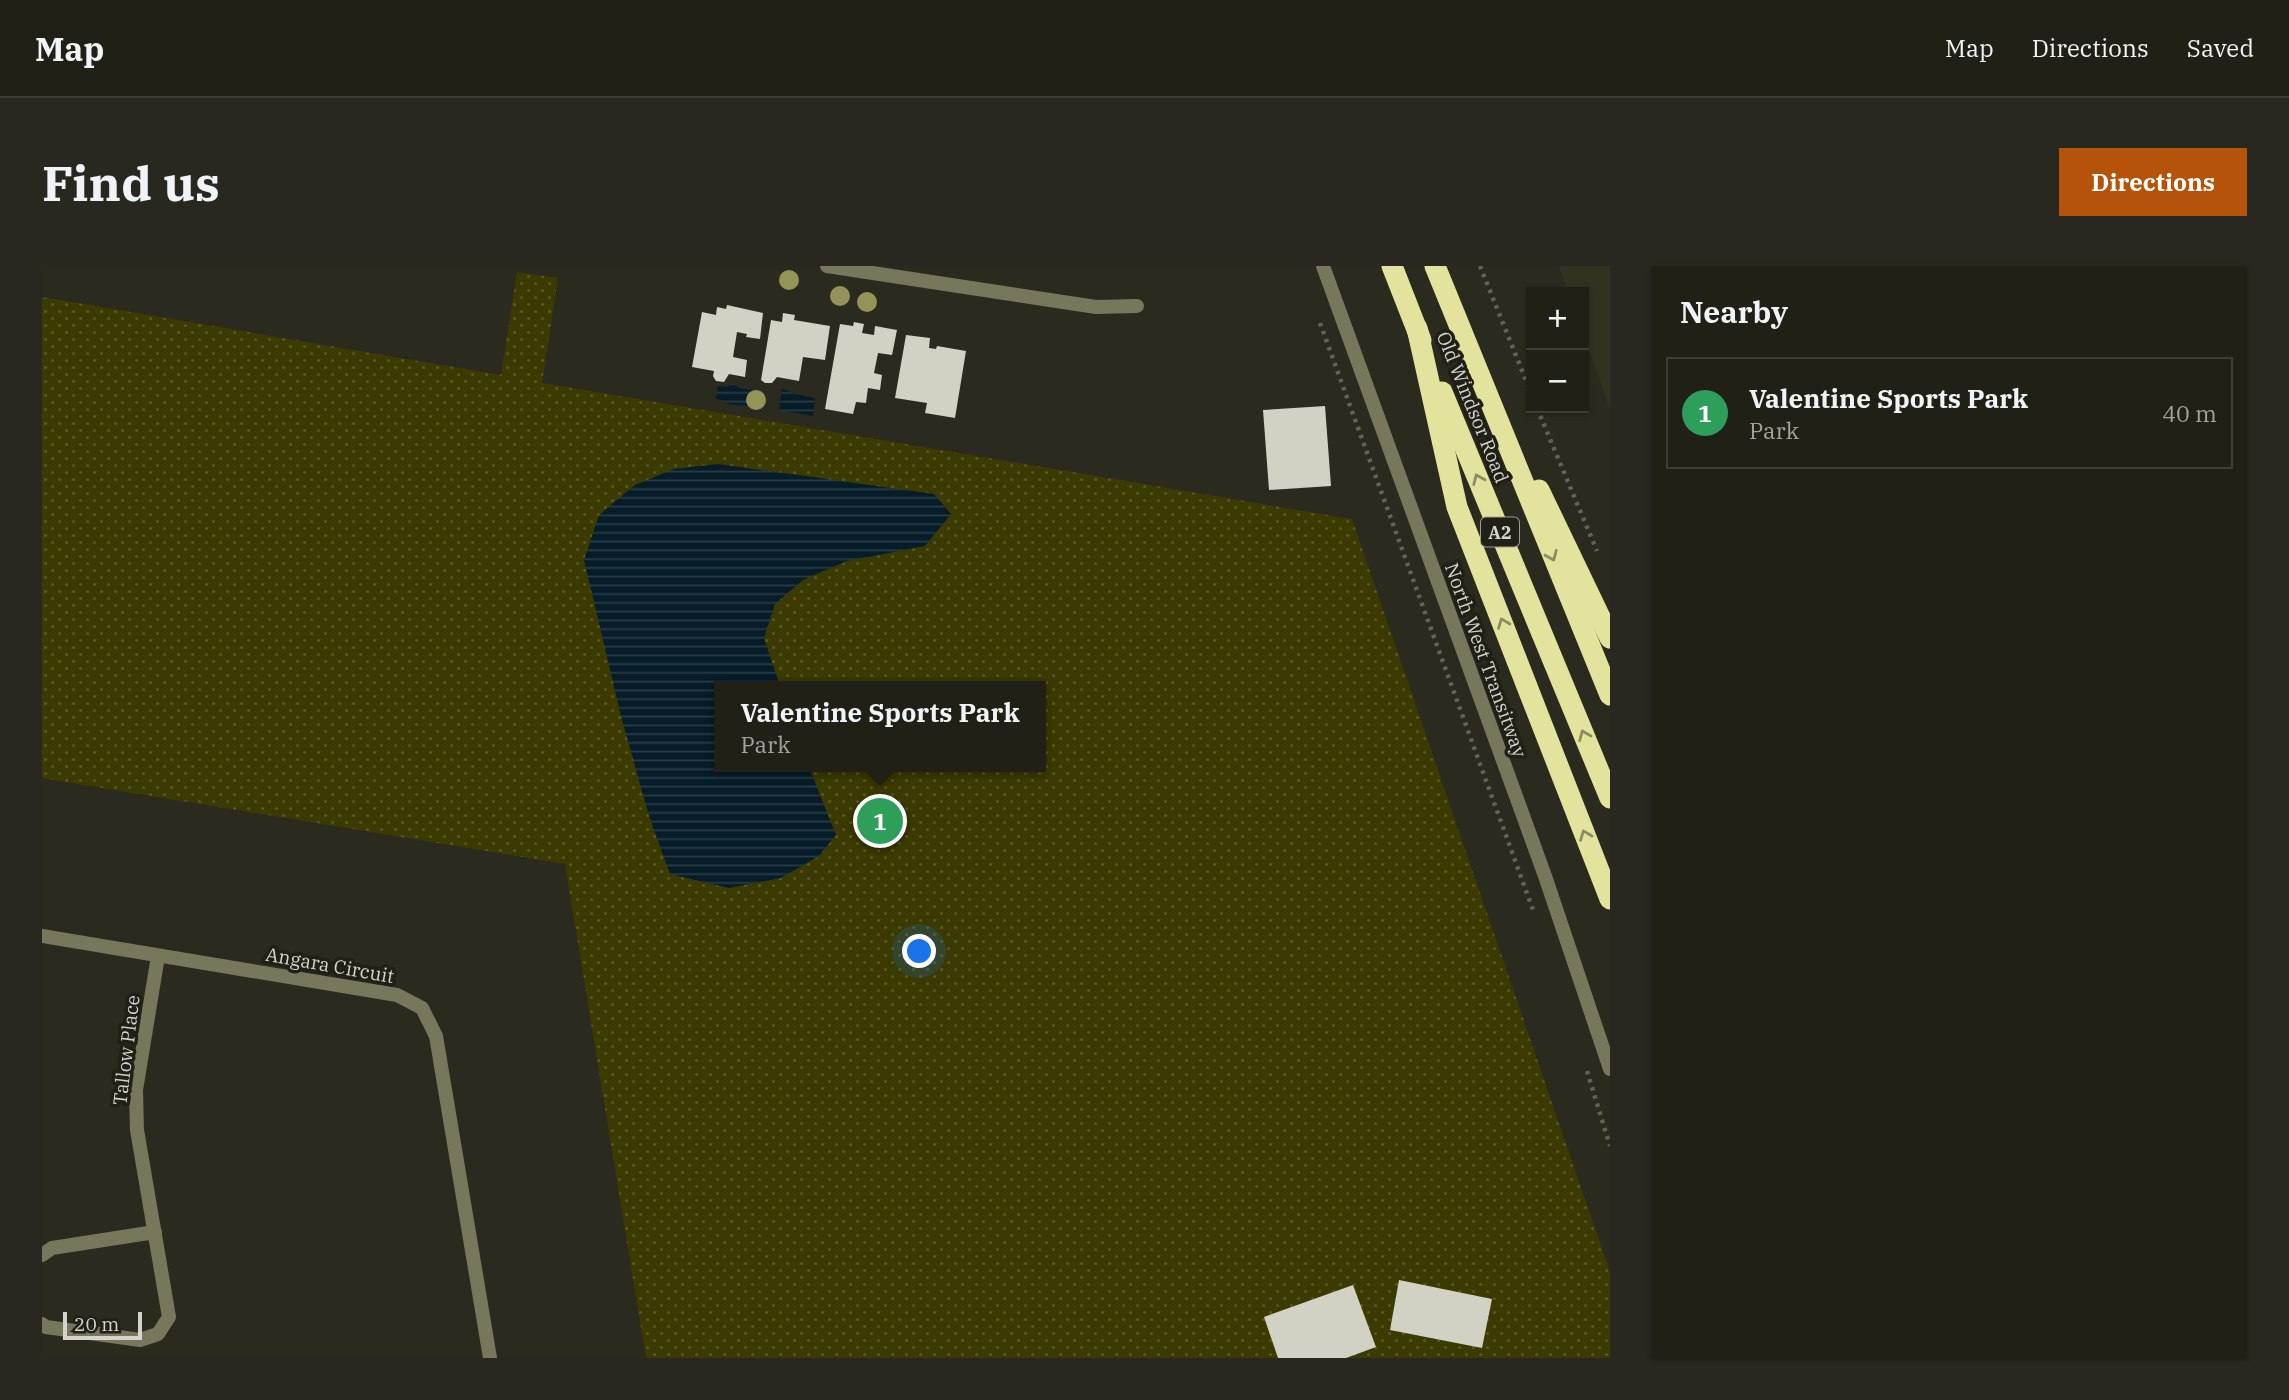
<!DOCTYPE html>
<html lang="en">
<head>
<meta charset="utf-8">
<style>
  body { margin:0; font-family:"IBM Plex Serif",serif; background:#282820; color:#f1f3f6 }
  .controls { position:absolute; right:21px; top:21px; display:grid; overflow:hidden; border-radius:0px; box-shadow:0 2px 5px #0004 }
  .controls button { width:63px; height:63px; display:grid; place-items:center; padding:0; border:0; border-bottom:2px solid #3d3e36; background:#202017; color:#f1f3f6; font:35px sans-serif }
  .scale { position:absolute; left:21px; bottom:18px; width:79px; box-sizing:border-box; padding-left:7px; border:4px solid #d4d4cd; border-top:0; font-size:19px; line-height:24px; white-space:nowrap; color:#d4d4cd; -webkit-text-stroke:5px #202016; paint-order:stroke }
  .you { position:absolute; left:878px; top:686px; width:24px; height:24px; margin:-18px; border:5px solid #fff; border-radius:50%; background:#1a73e8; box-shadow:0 0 0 10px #1a73e833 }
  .badge { display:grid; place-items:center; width:46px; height:46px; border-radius:50%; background:#b45309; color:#fff; font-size:23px; font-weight:700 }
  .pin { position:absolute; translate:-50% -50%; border:4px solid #fff; box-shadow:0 2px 7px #0006 }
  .popup { position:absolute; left:672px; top:415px; width:332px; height:91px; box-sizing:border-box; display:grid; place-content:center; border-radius:0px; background:#202017; filter:drop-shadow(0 2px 5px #0005); font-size:23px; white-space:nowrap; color:#a2a3a1 }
  .popup b { font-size:26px; color:#f1f3f6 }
  .popup::after { content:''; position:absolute; left:50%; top:100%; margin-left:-14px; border:14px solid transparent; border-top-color:#202017 }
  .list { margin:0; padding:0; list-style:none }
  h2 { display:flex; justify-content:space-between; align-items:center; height:91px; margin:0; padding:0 28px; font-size:30px }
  h2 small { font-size:23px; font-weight:400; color:#a2a3a1 }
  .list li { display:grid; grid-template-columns:46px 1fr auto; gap:21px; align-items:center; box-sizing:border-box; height:112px; margin:0 14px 14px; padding:0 14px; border:2px solid #3d3e36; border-radius:0px }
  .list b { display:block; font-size:26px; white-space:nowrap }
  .list p { margin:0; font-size:23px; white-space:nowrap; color:#a2a3a1 }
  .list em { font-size:23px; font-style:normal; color:#a2a3a1 }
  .map { position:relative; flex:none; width:1568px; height:1092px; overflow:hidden; border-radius:0px }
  header { display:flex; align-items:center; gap:42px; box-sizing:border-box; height:98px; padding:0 35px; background:#202017; border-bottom:2px solid #3d3e36 }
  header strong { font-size:33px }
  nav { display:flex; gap:38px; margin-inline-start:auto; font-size:24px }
  .intro { display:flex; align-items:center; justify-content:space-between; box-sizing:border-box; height:168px; padding:0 42px }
  h1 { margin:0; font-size:49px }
  .button { padding:18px 32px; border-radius:0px; background:#b45309; color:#fff; font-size:24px; font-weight:700 }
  main { display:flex; gap:42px; padding:0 42px }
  aside { flex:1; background:#202017; border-radius:0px; box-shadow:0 2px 5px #0004 }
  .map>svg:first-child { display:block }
  .built { fill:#323221 }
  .park { fill:url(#park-dots); fill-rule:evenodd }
  .water { fill:url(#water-rules) }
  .building { fill:#d1d2c4 }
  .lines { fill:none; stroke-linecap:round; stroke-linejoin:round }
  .path { stroke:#616158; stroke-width:4.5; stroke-dasharray:3.5 5; stroke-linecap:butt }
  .lane { stroke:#76775b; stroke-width:14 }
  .street { stroke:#76775b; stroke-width:14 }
  .highway { stroke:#e2e49d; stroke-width:21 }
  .tree { fill:#949459 }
  .oneway { stroke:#8b8c60 }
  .labels { text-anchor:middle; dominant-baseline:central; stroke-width:7; stroke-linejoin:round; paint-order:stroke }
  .shield { fill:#202016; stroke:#9e9e96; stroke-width:2 }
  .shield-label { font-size:18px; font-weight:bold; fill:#d4d4cd }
  .street-label { font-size:19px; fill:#d4d4cd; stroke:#202016 }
</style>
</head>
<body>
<header>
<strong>Map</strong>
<nav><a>Map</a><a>Directions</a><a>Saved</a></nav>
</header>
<div class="intro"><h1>Find us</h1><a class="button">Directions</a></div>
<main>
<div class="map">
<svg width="1568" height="1092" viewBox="0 0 1568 1092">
  <defs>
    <pattern id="park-dots" width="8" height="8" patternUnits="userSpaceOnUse" patternTransform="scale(1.75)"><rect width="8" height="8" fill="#3b3a01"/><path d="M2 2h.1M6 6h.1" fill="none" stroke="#565625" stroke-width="1.8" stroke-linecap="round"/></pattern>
    <pattern id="water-rules" width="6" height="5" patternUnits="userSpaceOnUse" patternTransform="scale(1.75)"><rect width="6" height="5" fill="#061c28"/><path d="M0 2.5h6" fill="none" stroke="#293c46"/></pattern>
  </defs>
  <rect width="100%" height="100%" fill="#2a2a1f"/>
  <path class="built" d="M1517,0H1568V143L1542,70V26H1526Z"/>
  <path class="park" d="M475,6L516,12L500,117L1310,253L1568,1006V1092H604L523,598L0,512V31L459,109ZM677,420H999V501H677Z"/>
  <g class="water">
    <path d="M691,117L697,122L710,124L707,140L685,138L687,135L674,133L676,120L686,121Z"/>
    <path d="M740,123L747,125L749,127L773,132L771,150L737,144Z"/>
    <path d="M676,198L892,228L909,248L883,280L805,295L761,314L733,338L722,372L738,420H677V501H767L794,569L777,590L739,612L687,622L628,608L607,550L579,450L542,294L557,249L593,219L632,203Z"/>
  </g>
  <g class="building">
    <path d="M685,39L721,47L718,73L704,71L705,68L695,66L691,91L705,94L703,111L687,108L682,116L674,115L671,110L672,105L650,101L660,46L674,49L675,41L684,43Z"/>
    <path d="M741,47L753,49L752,54L788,60L783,94L761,91L757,115L735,111L730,117H723L719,114L729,54L740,56Z"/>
    <path d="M812,56L822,58L820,67L832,69L833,60L855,64L850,89L836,87L832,107L840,109L838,124L826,122L824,137L814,136L811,148L783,143L798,58L811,60Z"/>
    <path d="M864,69L888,72L887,82L894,83L895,80L924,85L913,152L883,147L885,137L853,132Z"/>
    <path d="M1283,140L1289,220L1227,224L1221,144Z"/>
    <path d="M1357,1014L1450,1033L1440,1082L1348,1064Z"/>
    <path d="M1311,1019L1334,1081L1304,1092H1236L1222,1051Z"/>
  </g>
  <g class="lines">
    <g class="path">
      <path d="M1438,0L1489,127"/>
      <path d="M1278,57L1491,644"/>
      <path d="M1495,142L1555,285"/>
      <path d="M1545,805L1568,880"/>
    </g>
    <path class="lane" d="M1281,0L1503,610L1568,803"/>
    <g class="street">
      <path d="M785,0L1054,41L1095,40"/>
      <path d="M0,670L355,729L380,742L394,770L448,1092"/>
      <path d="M0,989L10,982L113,966"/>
      <path d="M0,1058L4,1061L98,1074L116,1068L127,1051L95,864L94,824L116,690"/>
    </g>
    <g class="highway">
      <path d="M1350,0L1379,74"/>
      <path d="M1393,0L1568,429"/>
      <path d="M1375,62L1415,241L1568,633"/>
      <path d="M1400,126L1568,532"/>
      <path d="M1497,224L1568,372"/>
    </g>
  </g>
  <g class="tree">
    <circle cx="747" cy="14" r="10"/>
    <circle cx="798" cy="30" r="10"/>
    <circle cx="825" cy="36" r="10"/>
    <circle cx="714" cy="134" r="10"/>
  </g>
  <defs><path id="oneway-chevron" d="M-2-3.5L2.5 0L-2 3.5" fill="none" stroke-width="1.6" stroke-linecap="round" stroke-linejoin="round" transform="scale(1.75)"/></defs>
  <g class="oneway">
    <use href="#oneway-chevron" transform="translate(1436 213) rotate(-113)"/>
    <use href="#oneway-chevron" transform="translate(1510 290) rotate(67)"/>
    <use href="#oneway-chevron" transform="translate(1461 357) rotate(-111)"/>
    <use href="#oneway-chevron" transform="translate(1542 469) rotate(-112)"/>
    <use href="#oneway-chevron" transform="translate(1543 569) rotate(-111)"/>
  </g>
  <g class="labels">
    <rect class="shield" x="1439" y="251.5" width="38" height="29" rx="5"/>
    <g class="shield-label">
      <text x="1458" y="266">A2</text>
    </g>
    <g class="street-label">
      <text transform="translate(1431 141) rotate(68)">Old Windsor Road</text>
      <text transform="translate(1444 394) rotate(70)">North West Transitway</text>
      <text transform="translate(288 699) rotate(10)">Angara Circuit</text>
      <text transform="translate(84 784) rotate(-83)">Tallow Place</text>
    </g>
  </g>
</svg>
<div class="controls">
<button>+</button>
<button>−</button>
</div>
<div class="scale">20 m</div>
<div class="you"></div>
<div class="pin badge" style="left:838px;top:555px;background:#2e9e5b">1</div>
<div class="popup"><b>Valentine Sports Park</b>Park</div>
</div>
<aside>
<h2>Nearby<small></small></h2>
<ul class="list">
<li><span class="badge" style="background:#2e9e5b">1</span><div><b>Valentine Sports Park</b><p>Park</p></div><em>40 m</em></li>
</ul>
</aside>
</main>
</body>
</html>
